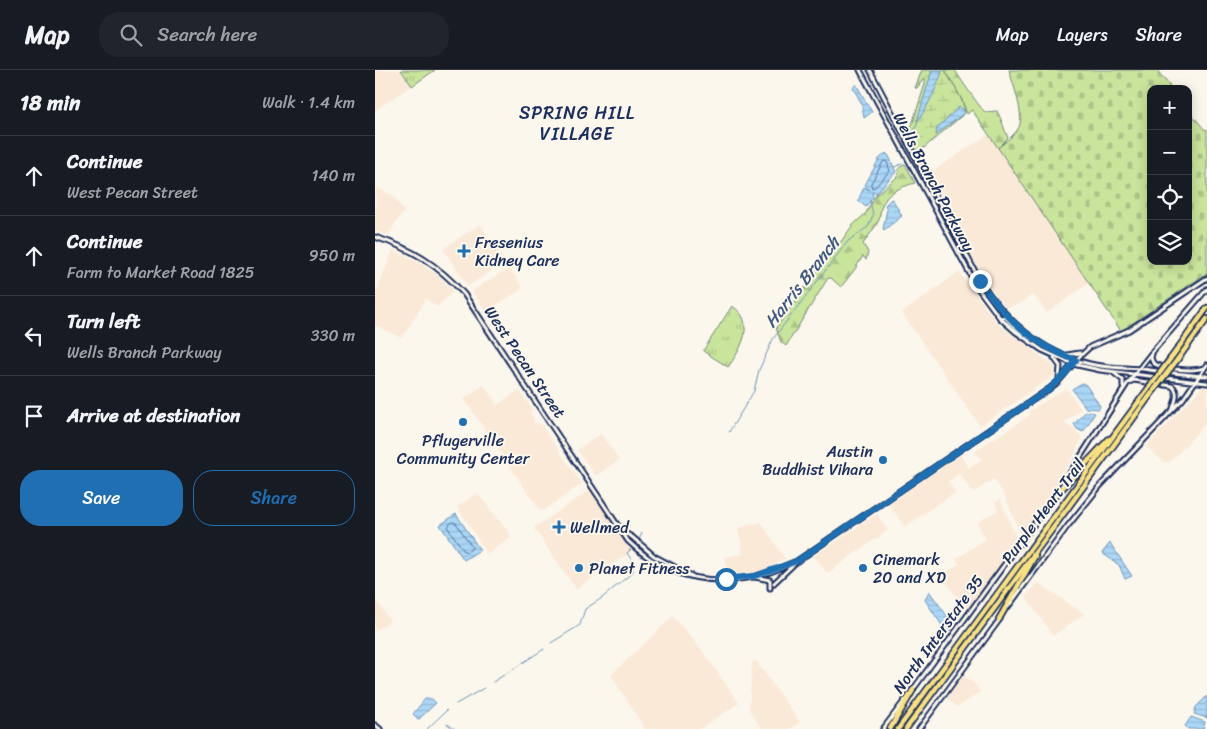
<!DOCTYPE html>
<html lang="en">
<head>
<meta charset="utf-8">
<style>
  body { margin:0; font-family:Sriracha,sans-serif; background:#20242c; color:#f1f3f6 }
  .controls { position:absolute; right:15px; top:15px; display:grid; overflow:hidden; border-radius:10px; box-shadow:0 2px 12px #0003 }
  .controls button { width:45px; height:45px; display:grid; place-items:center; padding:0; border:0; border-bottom:1px solid #363941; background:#171b24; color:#f1f3f6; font:25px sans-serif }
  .stop { position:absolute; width:15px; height:15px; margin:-11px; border:4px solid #1f6fb2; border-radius:50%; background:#fff }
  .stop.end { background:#1f6fb2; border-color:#fff; box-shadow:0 1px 5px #0008 }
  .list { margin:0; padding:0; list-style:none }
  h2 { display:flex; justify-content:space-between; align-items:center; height:65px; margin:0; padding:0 20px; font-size:21px }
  h2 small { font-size:16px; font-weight:400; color:#9ea1a6 }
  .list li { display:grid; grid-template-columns:32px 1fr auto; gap:15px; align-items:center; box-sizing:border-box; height:80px; padding:0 20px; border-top:1px solid #363941 }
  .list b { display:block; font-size:19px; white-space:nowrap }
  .list p { margin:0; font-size:16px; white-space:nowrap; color:#9ea1a6 }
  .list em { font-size:16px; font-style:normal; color:#9ea1a6 }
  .actions { display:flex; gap:10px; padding:15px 20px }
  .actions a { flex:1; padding:11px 0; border:1px solid #1f6fb2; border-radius:20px; text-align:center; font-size:18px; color:#1f6fb2 }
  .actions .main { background:#1f6fb2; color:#fff }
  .icon { flex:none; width:28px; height:28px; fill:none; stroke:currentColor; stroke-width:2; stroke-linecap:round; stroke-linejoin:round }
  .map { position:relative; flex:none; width:832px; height:659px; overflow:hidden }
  header { display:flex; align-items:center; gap:30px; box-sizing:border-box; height:70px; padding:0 25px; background:#171b24; border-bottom:1px solid #363941 }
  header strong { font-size:24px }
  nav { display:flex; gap:28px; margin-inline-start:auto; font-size:18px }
  .search { width:350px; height:45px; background:#20242c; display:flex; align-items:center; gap:12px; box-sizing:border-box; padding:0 18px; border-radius:20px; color:#9ea1a6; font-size:19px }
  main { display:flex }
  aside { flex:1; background:#171b24 }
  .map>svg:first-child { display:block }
  .built { fill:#fae9d7 }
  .grass { fill:url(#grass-tufts); stroke:#728a7c }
  .forest { fill:url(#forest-firs); stroke:#728a7c }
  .wetland { fill:url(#wetland-marsh); stroke:#728a7c }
  .cemetery { fill:url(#cemetery-stones); stroke:#728a7c }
  .water { fill:url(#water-rules); stroke:#7194ba }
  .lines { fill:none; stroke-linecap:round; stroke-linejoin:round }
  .shore { stroke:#55729b; stroke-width:1 }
  .stream { stroke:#7194ba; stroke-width:1 }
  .secondary-casing { stroke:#1b2f5e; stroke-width:7 }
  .motorway-casing { stroke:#1b2f5e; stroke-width:8 }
  .secondary { stroke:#fbf7ec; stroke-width:3 }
  .motorway { stroke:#f9e181; stroke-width:4.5 }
  .motorway-bridge-casing { stroke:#1b2f5e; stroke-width:8; stroke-linecap:butt }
  .motorway-bridge { stroke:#f9e181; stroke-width:4.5 }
  .route { stroke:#1f6fb2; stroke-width:6 }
  .poi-dot { fill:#1f6fb2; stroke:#fbf7ec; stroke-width:2 }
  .labels { text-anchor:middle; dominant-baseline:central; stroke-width:4; stroke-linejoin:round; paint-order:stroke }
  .street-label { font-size:16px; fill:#1b2f5e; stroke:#fbf7ec }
  .poi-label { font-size:16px; fill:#1b2f5e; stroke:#fbf7ec; text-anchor:start }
  .neighbourhood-label { font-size:18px; letter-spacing:1px; fill:#1b2f5e; stroke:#fbf7ec }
  .water-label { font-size:18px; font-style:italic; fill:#3f5984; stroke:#fbf7ec }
</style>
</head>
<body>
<header>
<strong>Map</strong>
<div class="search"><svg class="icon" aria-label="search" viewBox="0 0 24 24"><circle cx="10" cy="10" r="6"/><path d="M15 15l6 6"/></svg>Search here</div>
<nav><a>Map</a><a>Layers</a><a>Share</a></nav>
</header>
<main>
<aside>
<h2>18 min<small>Walk · 1.4 km</small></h2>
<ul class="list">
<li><svg class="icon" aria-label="ahead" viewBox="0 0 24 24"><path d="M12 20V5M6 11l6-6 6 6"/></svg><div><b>Continue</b><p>West Pecan Street</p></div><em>140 m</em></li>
<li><svg class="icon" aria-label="ahead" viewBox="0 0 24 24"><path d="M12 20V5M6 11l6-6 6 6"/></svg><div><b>Continue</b><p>Farm to Market Road 1825</p></div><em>950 m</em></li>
<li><svg class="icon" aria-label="left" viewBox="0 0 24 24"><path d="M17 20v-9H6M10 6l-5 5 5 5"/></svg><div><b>Turn left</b><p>Wells Branch Parkway</p></div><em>330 m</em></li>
<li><svg class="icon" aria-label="arrive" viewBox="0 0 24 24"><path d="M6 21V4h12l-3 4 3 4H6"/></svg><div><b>Arrive at destination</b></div></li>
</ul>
<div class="actions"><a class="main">Save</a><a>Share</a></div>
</aside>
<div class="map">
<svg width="832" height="659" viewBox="0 0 832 659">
  <defs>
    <pattern id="grass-tufts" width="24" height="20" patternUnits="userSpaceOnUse" patternTransform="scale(1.25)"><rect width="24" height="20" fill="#c9e49b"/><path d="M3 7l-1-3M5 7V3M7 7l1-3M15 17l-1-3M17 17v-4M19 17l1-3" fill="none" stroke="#acc488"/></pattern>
    <pattern id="forest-firs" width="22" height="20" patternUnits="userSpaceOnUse" patternTransform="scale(1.25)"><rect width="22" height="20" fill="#c9e49b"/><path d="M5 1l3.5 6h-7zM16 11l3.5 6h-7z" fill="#acc488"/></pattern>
    <pattern id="wetland-marsh" width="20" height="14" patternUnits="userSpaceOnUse" patternTransform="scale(1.25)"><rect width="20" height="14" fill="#c9e49b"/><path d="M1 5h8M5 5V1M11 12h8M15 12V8" fill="none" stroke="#acc488"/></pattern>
    <pattern id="cemetery-stones" width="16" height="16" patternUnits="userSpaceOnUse" patternTransform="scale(1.25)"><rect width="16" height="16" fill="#c9e49b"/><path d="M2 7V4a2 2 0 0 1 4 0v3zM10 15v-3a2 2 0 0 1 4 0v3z" fill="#acc488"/></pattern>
    <pattern id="water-rules" width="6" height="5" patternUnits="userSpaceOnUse" patternTransform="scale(1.25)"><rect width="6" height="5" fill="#abd7f7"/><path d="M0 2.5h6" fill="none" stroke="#93b9d6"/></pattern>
  </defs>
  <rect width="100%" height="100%" fill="#fbf7ec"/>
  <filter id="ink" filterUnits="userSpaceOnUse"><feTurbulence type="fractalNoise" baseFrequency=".02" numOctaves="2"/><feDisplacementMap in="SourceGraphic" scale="10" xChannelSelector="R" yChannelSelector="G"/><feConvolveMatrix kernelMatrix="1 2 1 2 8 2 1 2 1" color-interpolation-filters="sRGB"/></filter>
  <g filter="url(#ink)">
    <g class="built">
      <path d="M0,0H26L37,16L0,40Z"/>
      <path d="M614,64L714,213L672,243L658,224L645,233L631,238L619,223L608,207L555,103Z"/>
      <path d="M1,118L18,125L29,142L21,152L13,165L0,161Z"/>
      <path d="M105,154L130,192L93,216L68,179Z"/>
      <path d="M18,180L45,193L63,206L79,221L62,237L51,229L27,268L0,255V225Z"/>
      <path d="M134,198L148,218L111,242L97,221Z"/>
      <path d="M584,202L623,254L679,296L681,304L605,356L527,243Z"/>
      <path d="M109,315L122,335L144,320L158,340L155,342L159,349V353L166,354L207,414L166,442L89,329Z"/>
      <path d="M827,317H832V352L795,392H789L771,377Z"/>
      <path d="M691,318L706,339L690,352L704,364L707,370L672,432L647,465L645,463L630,426L619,409L598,423L584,404L573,411L580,422L530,457L514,434L585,385L594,398L606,390L600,381L655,345L653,342Z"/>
      <path d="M226,364L244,390L221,406L202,380Z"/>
      <path d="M215,420L257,481L201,519L159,458Z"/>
      <path d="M102,423L135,464V468L113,484L82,437Z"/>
      <path d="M625,429L643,472L593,541L566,506L584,494L581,489L611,469L602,453L611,447L623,441L620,433Z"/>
      <path d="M502,444L513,460L454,502H451L439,486Z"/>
      <path d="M386,452L410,489L383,502L353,505L350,487L368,484L363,458Z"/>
      <path d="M662,512L709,544L678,566L651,527Z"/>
      <path d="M0,528L15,551L0,561Z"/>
      <path d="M298,546L326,579L364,633L325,659H270L236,605Z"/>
      <path d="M380,590L425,652L415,659H387L374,639L377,593Z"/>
      <path d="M588,605L601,615L605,622L583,637L572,629Z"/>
    </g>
    <g class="grass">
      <path d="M26,0H60L37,16Z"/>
      <path d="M357,236C382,251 366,280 353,297L328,281Z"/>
    </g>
    <g class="forest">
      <path d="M570,0H580C583,6 606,39 610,42L622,41C627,50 629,59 633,68L623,78L597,40L592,44L587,30Z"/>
      <path d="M530,94L540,113C526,117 511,122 506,138C505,142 505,146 504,150C500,158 493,166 488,174L493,182L491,190L488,186L480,199L466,217L456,208H453L411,276L406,272L401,258L406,251L463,171L465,173L477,156L491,143L500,126L522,107L524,102L523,99Z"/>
    </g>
    <path class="wetland" d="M547,0H570C576,12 590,31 590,43L543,83L534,64L550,14V7L542,18H540Z"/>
    <path class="cemetery" d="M634,0H782L797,19H776V191H813V40L830,60L832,59V203L746,261L623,78C630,72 643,63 645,54C648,41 638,14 634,0Z"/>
    <g class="water">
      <path d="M557,0H567C567,7 548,47 542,51Z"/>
      <path d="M481,14L497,42L489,48L487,34L478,18Z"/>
      <path d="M584,37L588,39L589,43L561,65L562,58Z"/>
      <path d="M511,83L514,86L521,102L501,124L497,122L498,127L491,137L483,131L489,117L494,120L490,115L504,89Z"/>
      <path d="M516,129L518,130L527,146L509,160L508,159L512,139L510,135Z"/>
      <path d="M707,313L711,315L725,336L724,339L711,338L697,319Z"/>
      <path d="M711,341L720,343L708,362L702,359L699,354Z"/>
      <path d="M81,444L105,480L89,490L65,455Z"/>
      <path d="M735,473L757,506L750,509L744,495L727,483Z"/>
      <path d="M554,521L578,554L574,562L566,554L550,530Z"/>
      <path d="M832,626V648L819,644L821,637Z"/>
      <path d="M50,629H57L61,633L44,649H43L38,644Z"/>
      <path d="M816,647L830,652L828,659H813L810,656Z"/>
    </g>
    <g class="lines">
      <g class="shore">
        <path d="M509,91L512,92L515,101L500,117L497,118L496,114Z"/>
        <path d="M78,452L81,453L97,477L96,479L92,482L89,481L73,458L74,455Z"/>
      </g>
      <g class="stream">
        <path d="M536,71L543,50"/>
        <path d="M519,97L527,94"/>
        <path d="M354,362L379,321L384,300L398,269L473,171L493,157L498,145L495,130"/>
        <path d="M264,470L267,463"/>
        <path d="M256,479L252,483L256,489"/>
        <path d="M176,573L205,555L210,539L227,528L258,502V499"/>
        <path d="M118,612L169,579"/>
        <path d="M81,634L109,618"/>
        <path d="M72,654L80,659"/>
        <path d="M52,659L72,640"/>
      </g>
      <g class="secondary-casing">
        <g id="secondary">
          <path d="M485,0L602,217L625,248L641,262L667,280L698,294L725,300L832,313"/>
          <path d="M495,0L605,211C631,251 667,283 715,294C732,298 750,298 768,299C789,302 810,305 832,306"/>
          <path d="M0,167C38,179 63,195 89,224L253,471C288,505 330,516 378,507C393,504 408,497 422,491L674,319L683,312L703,288L715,277L754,260L832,208"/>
          <path d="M625,248L630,247L644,261L656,268"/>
          <path d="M777,284L776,288L778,293C786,299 819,302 828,298"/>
          <path d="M692,285L705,283"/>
          <path d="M679,288L685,296L684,309"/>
          <path d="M739,303L748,310V317"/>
          <path d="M754,312L759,310L797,316C804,322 801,330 798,338"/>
          <path d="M686,417L752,314L778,281L832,219"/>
          <path d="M250,463L257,467L279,486L317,506"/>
          <path d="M380,507L395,510V518"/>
          <path d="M399,513L420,493"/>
          <path d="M633,537L692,457L725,416L808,329L832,295"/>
          <path d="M537,621L681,424"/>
          <path d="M0,655L5,659"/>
          <path d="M508,659L530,630"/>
          <path d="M544,659L625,549"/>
        </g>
      </g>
      <g class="motorway-casing">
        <g id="motorway">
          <path d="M796,288L832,238"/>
          <path d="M802,290L832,249"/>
          <path d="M681,425L734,369"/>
          <path d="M624,549L660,486"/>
          <path d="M515,659L538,620"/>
          <path d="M523,659L773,319"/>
          <path d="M531,659L779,320"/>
        </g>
      </g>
      <use href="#secondary" class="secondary"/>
      <use href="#motorway" class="motorway"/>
      <g class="motorway-bridge-casing">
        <g id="motorway-bridge">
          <path d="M773,319L796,288"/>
          <path d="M779,320L802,290"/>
        </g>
      </g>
      <use href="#motorway-bridge" class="motorway-bridge"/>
    </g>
  </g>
  <g class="lines" filter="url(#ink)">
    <path class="route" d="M351,509L380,506L422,491L674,319L688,306L701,290C660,276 628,247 605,211"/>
  </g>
  <g class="poi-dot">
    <path d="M86.5 173.5h5v5h5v5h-5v5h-5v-5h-5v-5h5z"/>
    <circle cx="88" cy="352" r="5"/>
    <circle cx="508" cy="390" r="5"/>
    <path d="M181.5 449.5h5v5h5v5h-5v5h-5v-5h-5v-5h5z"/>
    <circle cx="204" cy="498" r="5"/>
    <circle cx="488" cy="498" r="5"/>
  </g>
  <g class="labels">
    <g class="street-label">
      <text transform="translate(559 112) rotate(62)">Wells Branch Parkway</text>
      <text transform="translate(150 292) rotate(56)">West Pecan Street</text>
      <text transform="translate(668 441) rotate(-53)">Purple Heart Trail</text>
      <text transform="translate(563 564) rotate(-54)">North Interstate 35</text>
    </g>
    <g class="poi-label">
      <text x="100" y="172">Fresenius<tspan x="100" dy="18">Kidney Care</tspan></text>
      <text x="88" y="370" text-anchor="middle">Pflugerville<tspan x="88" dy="18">Community Center</tspan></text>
      <text x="498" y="381" text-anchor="end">Austin<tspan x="498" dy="18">Buddhist Vihara</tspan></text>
      <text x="195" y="457">Wellmed</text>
      <text x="498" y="489">Cinemark<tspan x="498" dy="18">20 and XD</tspan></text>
      <text x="214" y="498">Planet Fitness</text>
    </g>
    <g class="neighbourhood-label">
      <text x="202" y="43">SPRING HILL<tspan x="202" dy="21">VILLAGE</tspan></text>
    </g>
    <g class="water-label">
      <text transform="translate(427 212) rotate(-52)">Harris Branch</text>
    </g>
  </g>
</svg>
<div class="controls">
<button>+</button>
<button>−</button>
<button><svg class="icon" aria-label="locate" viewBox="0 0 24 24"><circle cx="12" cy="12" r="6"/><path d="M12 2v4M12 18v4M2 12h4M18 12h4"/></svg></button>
<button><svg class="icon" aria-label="layers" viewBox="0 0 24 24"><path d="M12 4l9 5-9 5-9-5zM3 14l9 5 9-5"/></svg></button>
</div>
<div class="stop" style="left:351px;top:509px"></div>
<div class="stop end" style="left:605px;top:211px"></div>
</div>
</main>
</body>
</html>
